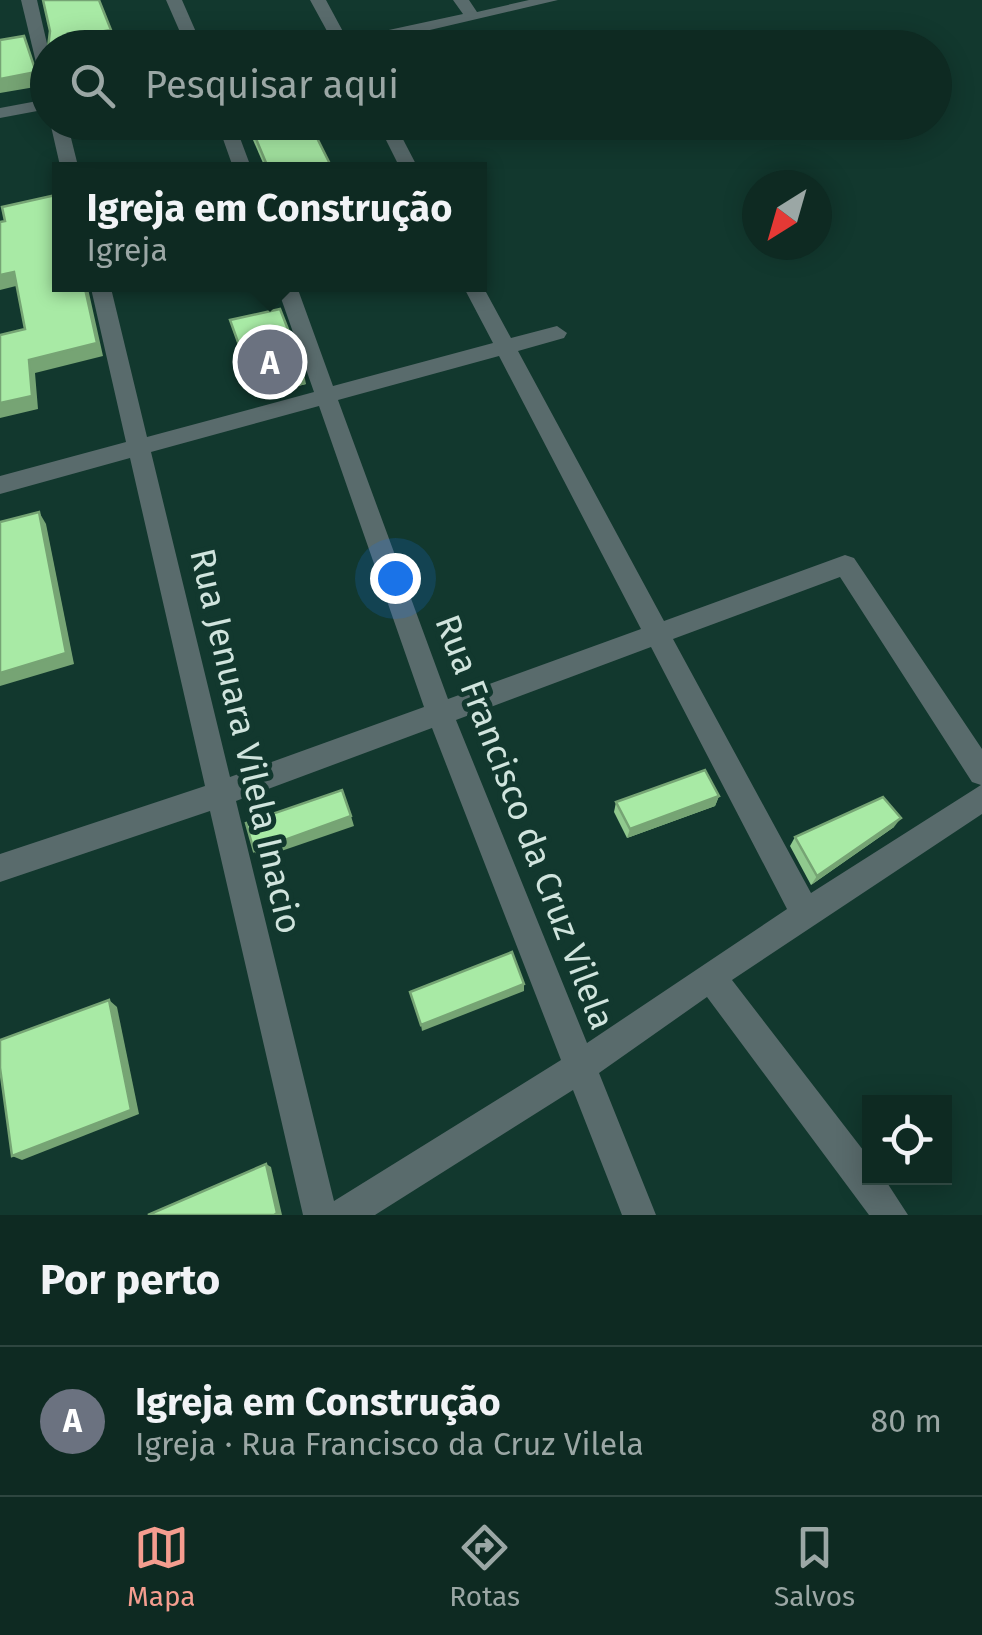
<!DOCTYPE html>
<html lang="pt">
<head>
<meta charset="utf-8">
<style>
  body { margin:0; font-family:"Fira Sans",sans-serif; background:#1c362f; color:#f1f3f6 }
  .controls { position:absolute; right:30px; bottom:30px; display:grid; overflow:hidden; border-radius:0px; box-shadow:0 5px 25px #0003 }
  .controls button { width:90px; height:90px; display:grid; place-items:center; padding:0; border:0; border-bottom:2px solid #2e4640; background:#0e2a22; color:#f1f3f6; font:50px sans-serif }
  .compass { position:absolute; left:742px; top:170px; width:90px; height:90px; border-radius:50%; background:#0e2a22; box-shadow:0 5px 25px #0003; rotate:217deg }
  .you { position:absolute; left:395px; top:578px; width:35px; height:35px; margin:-25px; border:8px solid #fff; border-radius:50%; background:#1a73e8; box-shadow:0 0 0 15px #1a73e833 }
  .badge { display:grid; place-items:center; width:65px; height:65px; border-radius:50%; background:#f59d8f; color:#fff; font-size:32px; font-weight:700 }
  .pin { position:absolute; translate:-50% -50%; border:5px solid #fff; box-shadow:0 2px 10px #0006 }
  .popup { position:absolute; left:52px; top:162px; width:435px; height:130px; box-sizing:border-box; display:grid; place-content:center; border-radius:0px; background:#0e2a22; filter:drop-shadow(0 2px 8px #0005); font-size:32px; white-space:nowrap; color:#9ba7a5 }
  .popup b { font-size:38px; color:#f1f3f6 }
  .popup::after { content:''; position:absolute; left:50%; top:100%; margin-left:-20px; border:20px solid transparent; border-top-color:#0e2a22 }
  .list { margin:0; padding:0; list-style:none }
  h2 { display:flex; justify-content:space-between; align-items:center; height:130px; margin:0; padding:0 40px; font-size:42px }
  h2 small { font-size:32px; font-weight:400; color:#9ba7a5 }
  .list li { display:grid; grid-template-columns:65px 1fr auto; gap:30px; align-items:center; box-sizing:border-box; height:150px; padding:0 40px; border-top:2px solid #2e4640 }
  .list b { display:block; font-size:38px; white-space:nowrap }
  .list p { margin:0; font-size:32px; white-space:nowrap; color:#9ba7a5 }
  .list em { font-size:32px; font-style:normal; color:#9ba7a5 }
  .icon { flex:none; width:55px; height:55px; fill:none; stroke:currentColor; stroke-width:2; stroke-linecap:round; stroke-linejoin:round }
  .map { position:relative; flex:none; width:982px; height:1215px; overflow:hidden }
  .search { position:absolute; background:#0e2a22; box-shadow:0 5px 25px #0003; left:30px; right:30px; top:30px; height:110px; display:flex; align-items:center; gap:25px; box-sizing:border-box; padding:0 35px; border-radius:55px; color:#9ba7a5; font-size:38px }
  .sheet { height:280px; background:#0e2a22 }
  nav { display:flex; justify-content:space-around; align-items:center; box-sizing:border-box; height:140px; border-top:2px solid #2e4640; background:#0e2a22; font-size:28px; color:#9ba7a5 }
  nav a { display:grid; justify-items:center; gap:5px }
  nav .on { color:#f59d8f }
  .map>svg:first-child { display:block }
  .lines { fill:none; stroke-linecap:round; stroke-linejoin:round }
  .minor { fill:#596b6c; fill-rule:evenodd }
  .wall { fill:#90c98e }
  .shaded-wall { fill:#76a474 }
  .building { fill:#a8eaa5; stroke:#76a474; stroke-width:2.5 }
  .labels { text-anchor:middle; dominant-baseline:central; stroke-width:10; stroke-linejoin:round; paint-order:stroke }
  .street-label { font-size:35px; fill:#d0e4dd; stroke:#12382e }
</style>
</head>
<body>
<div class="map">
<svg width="982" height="1215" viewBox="0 0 982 1215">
  <rect width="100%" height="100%" fill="#12382e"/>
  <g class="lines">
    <g class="minor">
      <path d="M21,0H37L48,48V84L40,79Z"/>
      <path d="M166,0H182L203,48H187Z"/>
      <path d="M310,0H326L347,39L463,14L453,0H469L477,12L529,0H558L353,48H321L333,42Z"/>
      <path d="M48,99V109L0,118V108Z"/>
      <path d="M50,122H67L79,170H61Z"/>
      <path d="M217,122H234L252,170H234Z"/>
      <path d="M377,122H394L419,170H401Z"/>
      <path d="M480,281L511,338L557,326L567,333L564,338L518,351L664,621L845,555L854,558L982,749V814L732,980L870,1159V1178H884L908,1215H869L707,997L599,1073L656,1215H622L573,1090L375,1215H303L210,811L0,882V854L205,786L130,458L0,494V476L126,442L90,284H110L147,437L314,392L276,284H296L333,386L493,343L462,284H480ZM499,356L641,629L448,699L338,400ZM319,406L424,707L230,777L151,452ZM840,577L972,782L981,785L811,893L673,639ZM651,647L787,909L587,1043L456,720ZM432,728L561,1060L334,1201L236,801Z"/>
    </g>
  </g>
  <g class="wall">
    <path d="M248,122L333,170H266L250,133Z"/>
    <path d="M230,320L306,384L255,397Z"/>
    <path d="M719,796L715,806L627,838L614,812L616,802Z"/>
    <path d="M894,827L811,885L790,846L795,837Z"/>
  </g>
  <g class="shaded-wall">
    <path d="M111,30L115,43L109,44L105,31Z"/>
    <path d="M24,36L41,86L0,93V79Z"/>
    <path d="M14,272L20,285L0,290V275Z"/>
    <path d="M84,284H87L103,356L35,373L38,409L0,418V403L29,360Z"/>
    <path d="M302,365L306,384L255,397L251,378Z"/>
    <path d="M39,512L46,524L74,664L0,686V673Z"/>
    <path d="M719,796L715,806L627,838L630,829Z"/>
    <path d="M351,816L354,826L258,859L254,851Z"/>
    <path d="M901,818L894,827L811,885L817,876Z"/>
    <path d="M524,984V991L422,1031L421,1025Z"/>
    <path d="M109,1000L117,1007L139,1114L22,1160L12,1156Z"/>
    <path d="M266,1164L271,1167L282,1215H274Z"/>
  </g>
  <g class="building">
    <path d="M43,0H99L111,30L105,31L111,48H48L50,31Z"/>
    <path d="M24,36L36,72L0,79V40Z"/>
    <path d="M249,122H309L333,170H269Z"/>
    <path d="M60,194V284H84L97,343L29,360L32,396L0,403V335L25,329L14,272L0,275V222L5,221L2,207Z"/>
    <path d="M280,309L302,365L251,378L230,320Z"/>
    <path d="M39,512L66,653L0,673V522Z"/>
    <path d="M705,770L719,796L630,829L616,802Z"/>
    <path d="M342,790L351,816L254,851L246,823Z"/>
    <path d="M883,797L901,818L817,876L795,837Z"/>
    <path d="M512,952L524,984L421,1025L410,992Z"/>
    <path d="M109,1000L131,1110L12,1156L0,1068V1040Z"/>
    <path d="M266,1164L277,1213L274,1215H148Z"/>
  </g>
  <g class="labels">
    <g class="street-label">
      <text transform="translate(246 741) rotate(77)">Rua Jenuara Vilela Inacio</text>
      <text transform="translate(525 822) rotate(69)">Rua Francisco da Cruz Vilela</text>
    </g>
  </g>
</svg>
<div class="controls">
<button><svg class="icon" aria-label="locate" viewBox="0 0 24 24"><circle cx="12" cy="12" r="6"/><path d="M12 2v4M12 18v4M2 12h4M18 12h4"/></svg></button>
</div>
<svg class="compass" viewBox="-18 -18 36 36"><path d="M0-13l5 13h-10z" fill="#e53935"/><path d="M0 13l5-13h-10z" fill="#9ba7a5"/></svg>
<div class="you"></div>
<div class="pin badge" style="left:270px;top:362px;background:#6b7280">A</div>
<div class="popup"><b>Igreja em Construção</b>Igreja</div>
<div class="search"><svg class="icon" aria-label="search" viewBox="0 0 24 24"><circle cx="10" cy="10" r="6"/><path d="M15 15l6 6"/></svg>Pesquisar aqui</div>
</div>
<section class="sheet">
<h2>Por perto<small></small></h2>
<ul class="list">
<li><span class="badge" style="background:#6b7280">A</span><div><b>Igreja em Construção</b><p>Igreja · Rua Francisco da Cruz Vilela</p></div><em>80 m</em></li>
</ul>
</section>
<nav>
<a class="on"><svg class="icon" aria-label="map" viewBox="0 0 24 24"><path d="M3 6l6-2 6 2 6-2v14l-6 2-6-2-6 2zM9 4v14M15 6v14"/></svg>Mapa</a>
<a><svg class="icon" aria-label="directions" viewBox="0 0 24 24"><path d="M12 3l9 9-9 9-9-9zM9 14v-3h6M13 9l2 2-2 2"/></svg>Rotas</a>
<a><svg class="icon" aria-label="saved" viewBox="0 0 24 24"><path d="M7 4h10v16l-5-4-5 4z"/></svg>Salvos</a>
</nav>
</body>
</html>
